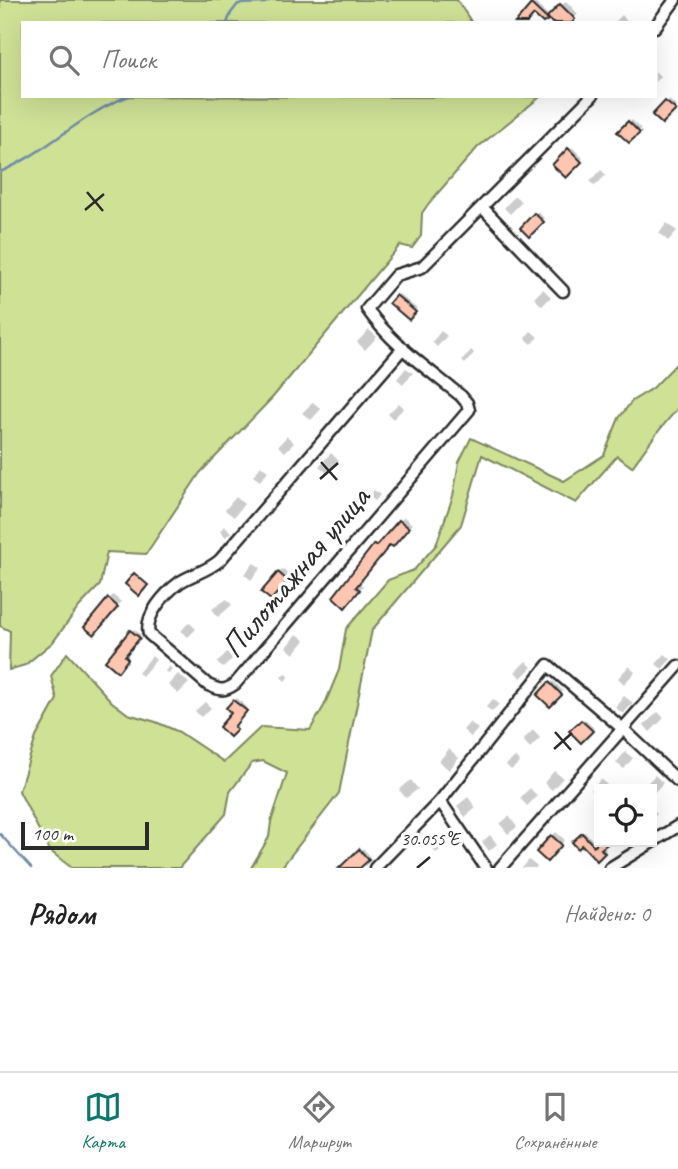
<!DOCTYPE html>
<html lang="ru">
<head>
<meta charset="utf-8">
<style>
  body { margin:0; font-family:Caveat,sans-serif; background:#f2f2f2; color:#222 }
  .controls { position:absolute; right:21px; bottom:21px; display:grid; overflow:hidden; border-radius:0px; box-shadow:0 7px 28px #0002 }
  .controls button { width:63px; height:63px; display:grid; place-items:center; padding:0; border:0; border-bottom:2px solid #e0e0e0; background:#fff; color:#222; font:35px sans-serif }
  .scale { position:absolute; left:21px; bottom:18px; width:128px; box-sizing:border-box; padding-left:7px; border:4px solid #2b2b2b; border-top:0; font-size:19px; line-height:24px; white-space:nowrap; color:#2b2b2b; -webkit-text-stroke:5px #fff; paint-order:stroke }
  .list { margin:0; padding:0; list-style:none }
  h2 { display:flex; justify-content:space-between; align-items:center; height:91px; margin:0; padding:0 28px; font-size:30px }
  h2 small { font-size:23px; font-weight:400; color:#767676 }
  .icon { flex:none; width:38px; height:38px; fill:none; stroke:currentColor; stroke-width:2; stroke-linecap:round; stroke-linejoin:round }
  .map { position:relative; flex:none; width:678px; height:868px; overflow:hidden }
  .search { position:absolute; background:#fff; box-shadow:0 7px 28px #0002; left:21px; right:21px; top:21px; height:77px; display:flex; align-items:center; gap:18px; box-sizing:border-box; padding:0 24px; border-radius:0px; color:#767676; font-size:26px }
  .sheet { height:203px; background:#fff }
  nav { display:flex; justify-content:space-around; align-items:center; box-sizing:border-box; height:98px; border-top:2px solid #e0e0e0; background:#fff; font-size:19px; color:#767676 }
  nav a { display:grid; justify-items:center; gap:4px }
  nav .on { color:#0f766e }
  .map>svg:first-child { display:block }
  .green { fill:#cee195; stroke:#7c8660; stroke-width:2 }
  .shadow { fill:#0003 }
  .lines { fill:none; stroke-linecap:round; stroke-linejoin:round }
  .stream { stroke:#6f8ca6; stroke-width:2.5 }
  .building { fill:#fec6b1; stroke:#2b2b2b; stroke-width:2 }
  .minor-casing { stroke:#2b2b2b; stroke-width:15 }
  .minor { stroke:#fff; stroke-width:10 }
  .ticks { fill:none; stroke:#2b2b2b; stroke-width:2.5 }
  .labels { text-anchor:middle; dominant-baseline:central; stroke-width:7; stroke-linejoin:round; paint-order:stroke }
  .street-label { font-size:33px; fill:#2b2b2b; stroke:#fff }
  .ticks-label { font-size:18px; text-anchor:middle; fill:#2b2b2b; stroke:#fff; stroke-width:7; stroke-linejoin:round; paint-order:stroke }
</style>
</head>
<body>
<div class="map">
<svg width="678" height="868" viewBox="0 0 678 868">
  <rect width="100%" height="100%" fill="#fff"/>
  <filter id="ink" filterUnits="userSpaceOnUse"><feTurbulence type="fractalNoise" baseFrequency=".0143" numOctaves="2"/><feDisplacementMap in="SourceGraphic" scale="14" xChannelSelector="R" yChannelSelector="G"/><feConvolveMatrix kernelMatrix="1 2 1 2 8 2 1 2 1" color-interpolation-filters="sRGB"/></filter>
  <g filter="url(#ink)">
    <g class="green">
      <path d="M0,0H457L472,23H23V96L540,97L478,147L429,203L422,213L421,236L412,248L400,245L273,397L200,473L146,554L107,552L100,585L79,607L53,642L25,665L9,670L10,631L0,626Z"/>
      <path d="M678,362V408L656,434L632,467L617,456L576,503L482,455L461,525L372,630L339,793L281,868H251L269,837L271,822L287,773L263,761L252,763L230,792L226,814L179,868H72L49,850L19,791L36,737L57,699L51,676L67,653L112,702L128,714L156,722L179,732L224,762L261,727L310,730L324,706L339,670L346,629L388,580L414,570L436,545L453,496L459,462L471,438L564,481L604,455L619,418L632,401L653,388Z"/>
    </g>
    <g class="shadow">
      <path d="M566,1L578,14L569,23L549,17L544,22L534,13L518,22L535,3L550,17Z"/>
      <path d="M622,15L628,23L616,21Z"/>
      <path d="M655,71L660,76L655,82Z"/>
      <path d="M669,100L677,107L662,122L655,115Z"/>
      <path d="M632,120L641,129L629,141L620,132Z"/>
      <path d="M572,147L583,158L566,176L554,165Z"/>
      <path d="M601,170L606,175L595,186L590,182Z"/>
      <path d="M515,196L522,202L510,214L504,208Z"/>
      <path d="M538,212L545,219L529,235L522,228Z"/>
      <path d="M667,223L677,231L668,241L659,233Z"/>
      <path d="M543,289L551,297L542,306L534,298Z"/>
      <path d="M399,294L417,309L409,318L391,303Z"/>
      <path d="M369,330L377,337L365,350L357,342Z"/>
      <path d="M441,331L447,336L437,347L432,342Z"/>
      <path d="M531,331L538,337L532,344L525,338Z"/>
      <path d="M471,350L474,353L465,364L462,361Z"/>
      <path d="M406,368L413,373L403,384L397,379Z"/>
      <path d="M313,402L321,409L311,420L302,413Z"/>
      <path d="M399,403L404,408L393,419L388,414Z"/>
      <path d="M287,436L294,443L285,452L278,446Z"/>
      <path d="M331,453L339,461L328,474L319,466Z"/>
      <path d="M261,466L268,471L260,481L253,476Z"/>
      <path d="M374,490L380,495L375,501L369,496Z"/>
      <path d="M236,497L244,504L234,517L225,510Z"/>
      <path d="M404,517L412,524L393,545L391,543L358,582L363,586L345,605L375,545L379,542L381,544Z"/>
      <path d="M224,526L231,532L226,537L220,531Z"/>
      <path d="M254,563L261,568L251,580L244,574Z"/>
      <path d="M283,569L290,576L275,594L279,573Z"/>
      <path d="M113,595L121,602L98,629L109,599Z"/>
      <path d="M227,599L232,605L218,617L212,609Z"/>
      <path d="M189,622L196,629L188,637L181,631Z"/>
      <path d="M134,629L141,635L126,653L129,656L118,670L107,661Z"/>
      <path d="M297,634L305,640L294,654L286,647Z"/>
      <path d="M227,652L233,658L223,668L217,663Z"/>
      <path d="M665,654L671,659L662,669L656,664Z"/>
      <path d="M152,656L156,660L142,676L138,673Z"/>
      <path d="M526,661L532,667L521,678L515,672Z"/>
      <path d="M169,666L172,669L168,674L165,671Z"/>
      <path d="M629,666L635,672L624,684L618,678Z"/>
      <path d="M285,673L289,676L285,681L281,677Z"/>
      <path d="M178,674L189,683L178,694L168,685Z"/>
      <path d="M553,681L563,691L550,705L540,695Z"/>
      <path d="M624,696L633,703L623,714L615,707Z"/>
      <path d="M237,698L248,708L235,723L238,726L230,735L234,713L228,708Z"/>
      <path d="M493,699L499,704L492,712L486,707Z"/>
      <path d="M205,702L211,708L201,717L195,711Z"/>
      <path d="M658,712L664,718L650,732L644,725Z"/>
      <path d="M584,719L594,728L581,741L572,731Z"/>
      <path d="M470,722L478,729L471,737L463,730Z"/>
      <path d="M533,730L540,738L530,748L523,740Z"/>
      <path d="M449,749L459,758L449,770L439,761Z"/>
      <path d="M625,752L633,758L624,769L616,763Z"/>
      <path d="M515,757L520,762L511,770L506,765Z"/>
      <path d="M554,771L563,778L552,790L544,783Z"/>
      <path d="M655,775L663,783L652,795V789L643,787Z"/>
      <path d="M601,779L607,785L603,789H599L597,795L591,790Z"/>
      <path d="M411,780L418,789L406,798L399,790Z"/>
      <path d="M530,788L537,796L527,806L520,798Z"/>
      <path d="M468,797L476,808L465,817L457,806Z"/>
      <path d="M653,809L657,814L652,818V810Z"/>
      <path d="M509,816L517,827L508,834L500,824Z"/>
      <path d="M556,832L565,840L551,855L552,836Z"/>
      <path d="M585,832L597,845L600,842H607L603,846L606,850L597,859L582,843L574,842Z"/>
      <path d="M490,835L497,844L489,851L482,842Z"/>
      <path d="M442,836L448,844L436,853L430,845Z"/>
      <path d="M363,848L370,856L358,868H352L347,863Z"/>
      <path d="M529,860L537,867L536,868H522Z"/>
    </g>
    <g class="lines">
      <g class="stream">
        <path d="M227,23L231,13L238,4L265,3L271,0"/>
        <path d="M0,172C46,153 82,113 129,96"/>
        <path d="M0,834L31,868"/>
      </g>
    </g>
    <g class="building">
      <path d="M531,4L548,20L543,23L534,15L527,23H515Z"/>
      <path d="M560,4L575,19L572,23H552L547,17Z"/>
      <path d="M665,101L676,110L662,124L652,115Z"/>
      <path d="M628,121L640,133L629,143L617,132Z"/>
      <path d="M568,148L582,162L566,178L552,165Z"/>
      <path d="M534,213L544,222L529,237L520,228Z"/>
      <path d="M396,295L416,312L409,320L389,303Z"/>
      <path d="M399,520L409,528L393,547L390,545L356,587L360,590L345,608L333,597L374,544L376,546Z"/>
      <path d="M278,572L288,581L271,600L261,592Z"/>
      <path d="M134,573L148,585L139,596L125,584Z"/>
      <path d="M108,598L118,607L94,635L84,627Z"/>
      <path d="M130,630L140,638L125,656L128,659L118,672L105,661Z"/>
      <path d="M549,682L562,695L550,707L537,695Z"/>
      <path d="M233,700L247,711L234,727L237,730L230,737L219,727L231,713L226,708Z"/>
      <path d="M581,720L593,731L581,743L569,731Z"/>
      <path d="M582,833L594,846L598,842H610L601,849L605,853L597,861L582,845L578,849L572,842Z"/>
      <path d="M551,835L562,845L547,862L536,852Z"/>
      <path d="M359,849L369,860L360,868H339Z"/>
    </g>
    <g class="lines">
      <g class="minor-casing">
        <g id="minor">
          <path d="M655,27L675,0"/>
          <path d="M482,207L563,291"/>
          <path d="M403,348L220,560C208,571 192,574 180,582C165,593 144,616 149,634L208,685C219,690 224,692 235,684L469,410L467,403L461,396C429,370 391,344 367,309L396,275L422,267L592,96"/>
          <path d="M440,801L486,868"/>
          <path d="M375,868L440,801L548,665L623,729L678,781"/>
          <path d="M500,868L678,666"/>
          <path d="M610,868L678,826"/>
        </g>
      </g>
      <use href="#minor" class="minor"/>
    </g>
  </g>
  <path class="ticks" d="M87,192L103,211M85,210L104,194M321,462L337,480M320,479L338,463M555,732L571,750M554,749L572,733M417,868L430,857"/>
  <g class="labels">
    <g class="street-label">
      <text transform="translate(295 572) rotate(-50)">Пилотажная улица</text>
    </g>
  </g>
  <g class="ticks-label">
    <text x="430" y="845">30.055°E</text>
  </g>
</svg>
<div class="controls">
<button><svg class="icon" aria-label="locate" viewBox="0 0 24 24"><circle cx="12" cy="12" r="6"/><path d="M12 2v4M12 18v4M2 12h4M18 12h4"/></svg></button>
</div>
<div class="scale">100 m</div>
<div class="search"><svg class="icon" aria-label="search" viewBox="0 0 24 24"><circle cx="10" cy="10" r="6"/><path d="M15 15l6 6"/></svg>Поиск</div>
</div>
<section class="sheet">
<h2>Рядом<small>Найдено: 0</small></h2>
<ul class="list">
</ul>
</section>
<nav>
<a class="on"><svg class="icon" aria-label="map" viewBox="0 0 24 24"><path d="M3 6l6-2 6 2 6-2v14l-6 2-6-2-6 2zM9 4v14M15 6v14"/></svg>Карта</a>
<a><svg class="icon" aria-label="directions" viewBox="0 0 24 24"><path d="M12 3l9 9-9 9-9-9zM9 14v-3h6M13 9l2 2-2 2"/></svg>Маршрут</a>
<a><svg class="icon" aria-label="saved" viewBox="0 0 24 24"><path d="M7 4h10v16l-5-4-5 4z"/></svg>Сохранённые</a>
</nav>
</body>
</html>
